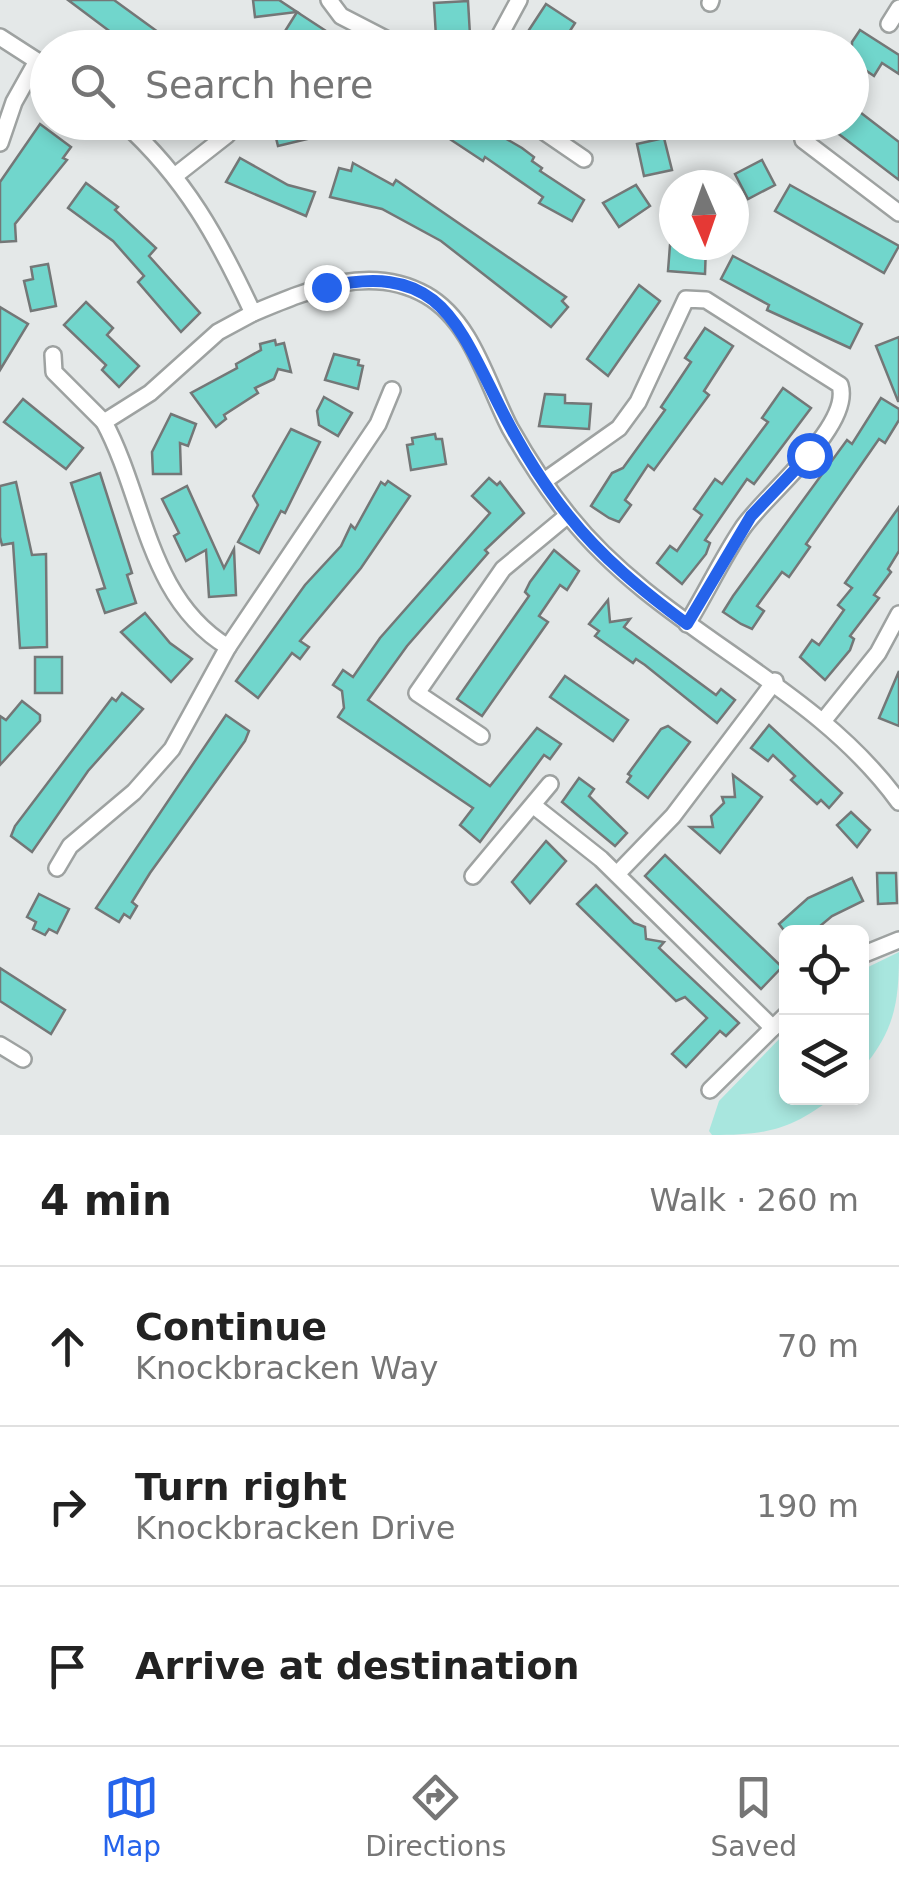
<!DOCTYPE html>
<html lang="en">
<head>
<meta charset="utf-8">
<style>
  body { margin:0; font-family:"DejaVu Sans",sans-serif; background:#f6f6f6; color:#222 }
  .controls { position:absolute; right:30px; bottom:30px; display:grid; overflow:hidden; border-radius:15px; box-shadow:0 5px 15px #0003 }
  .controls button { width:90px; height:90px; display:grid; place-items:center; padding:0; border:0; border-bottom:2px solid #e0e0e0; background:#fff; color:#222; font:50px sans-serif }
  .compass { position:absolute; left:659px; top:170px; width:90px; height:90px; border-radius:50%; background:#fff; box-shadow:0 5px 15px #0003; rotate:178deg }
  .stop { position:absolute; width:30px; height:30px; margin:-22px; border:8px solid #2563eb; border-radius:50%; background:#fff }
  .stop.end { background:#2563eb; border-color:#fff; box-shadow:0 2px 10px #0008 }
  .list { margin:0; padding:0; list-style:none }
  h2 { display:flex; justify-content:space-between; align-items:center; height:130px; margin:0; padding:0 40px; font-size:42px }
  h2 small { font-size:32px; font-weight:400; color:#767676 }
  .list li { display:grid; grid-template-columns:65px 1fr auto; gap:30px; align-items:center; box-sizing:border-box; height:160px; padding:0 40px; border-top:2px solid #e0e0e0 }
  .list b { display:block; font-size:38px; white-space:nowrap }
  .list p { margin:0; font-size:32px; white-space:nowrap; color:#767676 }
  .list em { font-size:32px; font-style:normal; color:#767676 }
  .icon { flex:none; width:55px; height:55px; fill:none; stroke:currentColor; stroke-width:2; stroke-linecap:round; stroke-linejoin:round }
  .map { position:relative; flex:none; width:899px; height:1135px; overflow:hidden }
  .search { position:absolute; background:#fff; box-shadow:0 5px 15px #0003; left:30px; right:30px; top:30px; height:110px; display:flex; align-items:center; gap:25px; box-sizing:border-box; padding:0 35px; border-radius:55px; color:#767676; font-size:38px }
  .sheet { height:610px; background:#fff }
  nav { display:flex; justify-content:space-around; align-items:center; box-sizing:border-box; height:140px; border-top:2px solid #e0e0e0; background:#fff; font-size:28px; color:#767676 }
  nav a { display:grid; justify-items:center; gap:5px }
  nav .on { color:#2563eb }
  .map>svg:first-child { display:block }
  .green { fill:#a8e6de }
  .building { fill:#71d6cc; stroke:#747777; stroke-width:2.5 }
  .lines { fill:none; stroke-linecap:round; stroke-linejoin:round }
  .street-casing { stroke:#9ea2a1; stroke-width:20 }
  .street { stroke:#fff; stroke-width:15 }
  .route { stroke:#2563eb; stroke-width:12 }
</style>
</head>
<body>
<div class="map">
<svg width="899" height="1135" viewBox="0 0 899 1135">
  <rect width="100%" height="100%" fill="#e4e8e8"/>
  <g class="green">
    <path d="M899,952C899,1002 895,1030 862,1069V970Z"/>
    <path d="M786,1032V1098H832C790,1131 763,1135 712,1135L709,1131L719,1101Z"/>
  </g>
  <g class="building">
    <path d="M68,0H114L158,32L146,48H132Z"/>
    <path d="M253,0H279L297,12L255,17Z"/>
    <path d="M468,1L470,35L436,37L434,3Z"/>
    <path d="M546,4L575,23L559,48H549L527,33Z"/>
    <path d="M297,12L352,48H300L282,36Z"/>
    <path d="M860,30L899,55V74L882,63L874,76L852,61V42Z"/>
    <path d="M852,106L899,142V180L823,122H852Z"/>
    <path d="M272,122H303L307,139L278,146Z"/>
    <path d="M424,122H477L522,148L534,157L532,161L542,168L540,171L584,200L572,221L539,203L543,197L485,157L483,161Z"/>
    <path d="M40,124L71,147L63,158L67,160L15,224L16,241L0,242V182Z"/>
    <path d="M664,138L672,170L644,176L637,144Z"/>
    <path d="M240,158L288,185L315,192L306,216L226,182Z"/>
    <path d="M762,160L775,185L748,199L735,174Z"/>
    <path d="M353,163L393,185L396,180L566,297L562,301L568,307L551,327L441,241L382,209L330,197L339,168L351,171Z"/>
    <path d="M86,183L118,207L115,210L156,248L149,256L200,313L181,332L138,282L144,276L113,241L68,208Z"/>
    <path d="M636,185L650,206L619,227L603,203Z"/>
    <path d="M790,185L899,246L884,273L775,211Z"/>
    <path d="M670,245H706L705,274L668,271Z"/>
    <path d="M733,256L862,324L850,348L767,310L769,305L721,279Z"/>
    <path d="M48,264L56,306L31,311L24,281L33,279L31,267Z"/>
    <path d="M639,285L660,301L608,376L587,359Z"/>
    <path d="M86,302L113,328L107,335L139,366L119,387L102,370L106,365L64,325Z"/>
    <path d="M0,307L28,324L0,370Z"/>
    <path d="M705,328L733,346L704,391L709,395L654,470L648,465L625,500L631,505L619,522L609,518L591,506L612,473L623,468L665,410L661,407L691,362L685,358Z"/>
    <path d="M899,337V401H898L876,346Z"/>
    <path d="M275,340L276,345L284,343L291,372L278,369L274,379L255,388L258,393L224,415L226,419L216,427L191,393L237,368L236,364L261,350L260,344Z"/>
    <path d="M334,354L359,360L358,365L363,366L358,389L325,380Z"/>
    <path d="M783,388L811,408L754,484L747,479L705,540L710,543L706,554L682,584L657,563L670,546L677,551L702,515L694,509L715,479L722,484L768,422L762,418Z"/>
    <path d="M545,394L565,395V403L591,404L589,429L539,426Z"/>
    <path d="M324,397L352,413L338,436L319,425L317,411Z"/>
    <path d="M881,398L899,409V420L885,443L879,439L806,544L810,547L789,577L782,572L757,606L764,611L752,629L741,624L723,612L733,596L847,440L852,444Z"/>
    <path d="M23,399L83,448L66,469L4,422Z"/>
    <path d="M171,414L196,424L188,446L180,443L181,474H153L152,452Z"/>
    <path d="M291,429L320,442L285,513L281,511L259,553L238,542L258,505L253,496Z"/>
    <path d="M435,434L436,439H442L446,464L411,470L407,445L413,444L412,438Z"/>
    <path d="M100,473L132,573L127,575L136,603L105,613L97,590L105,588L71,483Z"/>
    <path d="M489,478L497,485L500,482L524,513L485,550L488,553L407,646L368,700L490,786L537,728L561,744L550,759L544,755L480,842L460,825L473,808L338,717L344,708L342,691L333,685L343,670L353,677L380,638L490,513L472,496Z"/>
    <path d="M388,481L410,496L361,568L300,641L309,647L300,659L292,653L258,698L236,681L305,585L341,546L351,525L355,529L381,482L385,485Z"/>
    <path d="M16,482L32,555L46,554L47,647L20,648L13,543L2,545L0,537V486Z"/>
    <path d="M187,486L224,568L234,549L236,595L209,597L206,550L186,561L174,536L179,533L162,499Z"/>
    <path d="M899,507V551L888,569L891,572L874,595L879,598L850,636L854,639L850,650L825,680L800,657L812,640L819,645L844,610L838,605L852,588L845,583Z"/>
    <path d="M554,550L579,571L567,590L560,585L539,616L548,622L482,716L457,699L529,596L525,592L530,582Z"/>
    <path d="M608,600L610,622L630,619L624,627L716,695L721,689L735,700L717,723L645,665L636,659L633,663L595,636L599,631L589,624Z"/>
    <path d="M145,613L170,643L192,659L171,682L121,632Z"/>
    <rect x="35" y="657" width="27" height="36"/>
    <path d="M899,671V726L879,718Z"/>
    <path d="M565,676L628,720L613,741L550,697Z"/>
    <path d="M122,693L143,709L88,771L32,852L11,836L15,826L112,698L116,701Z"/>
    <path d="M22,701L40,715V721L0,765V716L6,720Z"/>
    <path d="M226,715L249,731L245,741L150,873L132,902L137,906L130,918L124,914L119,922L96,908Z"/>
    <path d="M769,725L842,793L829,808L821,800L817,804L791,780L795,776L773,755L768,761L751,748Z"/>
    <path d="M668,726L690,742L648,798L627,782L631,776L628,774L661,729Z"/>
    <path d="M733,775L762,797L720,853L690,827H713L711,816L724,803L722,797H735Z"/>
    <path d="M579,778L594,789L589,796L627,833L615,846L562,802Z"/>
    <path d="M851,812L870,830L857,847L837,825Z"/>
    <path d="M546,841L566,861L530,903L512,882Z"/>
    <path d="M665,855L782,967L761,989L645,876Z"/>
    <path d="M877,873H896L897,903L878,904Z"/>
    <path d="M852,878L863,901L832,916L813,932L786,933L779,924L808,898Z"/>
    <path d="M596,885L634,923L645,927L646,939L664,942L659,948L739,1023L726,1036L720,1031L686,1067L672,1054L707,1018L685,997L676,1001L577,904Z"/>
    <path d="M39,894L69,909L57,933L49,929L45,935L33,929L36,922L27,917Z"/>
    <path d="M0,968L65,1010L51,1034L0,1001Z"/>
  </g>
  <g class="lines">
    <g class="street-casing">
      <g id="street">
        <path d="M329,0L341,16L403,48"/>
        <path d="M710,3L711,0"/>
        <path d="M889,24L899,8"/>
        <path d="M0,37L48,68"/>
        <path d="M493,48L519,0"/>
        <path d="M123,122C186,179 218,238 253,313C308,290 370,263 426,295C472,321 487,384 510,428C527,458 547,489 569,516C662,632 811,681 899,802"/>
        <path d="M530,122L584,159"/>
        <path d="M803,140L899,213"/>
        <path d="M0,143L14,102L37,61"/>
        <path d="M176,175L227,135"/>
        <path d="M53,355L54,372L104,422"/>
        <path d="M544,481L619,428L638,402L686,299L706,300L840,385C853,427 763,496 742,529C722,559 706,593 687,624"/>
        <path d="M228,647C147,598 145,498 104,422L150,393L218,332L253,313"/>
        <path d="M824,720L878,653L899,614"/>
        <path d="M481,736L417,693L503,569L568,515"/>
        <path d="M534,806L601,859L773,1028"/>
        <path d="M57,868L70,846L134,792L172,749L228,647L378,424L392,390"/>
        <path d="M617,874L673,816L775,681"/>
        <path d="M473,876L550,784"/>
        <path d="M862,955L899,940"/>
        <path d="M0,1045L23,1059"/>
        <path d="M710,1090L786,1015"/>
      </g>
    </g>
    <use href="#street" class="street"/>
  </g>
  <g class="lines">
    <path class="route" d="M326,287C437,262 456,319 499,405C518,443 541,482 568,515C602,558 644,592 687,624L751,516L809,455"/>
  </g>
</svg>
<div class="controls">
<button><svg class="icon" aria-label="locate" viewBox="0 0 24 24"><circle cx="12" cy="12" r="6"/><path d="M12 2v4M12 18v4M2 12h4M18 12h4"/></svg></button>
<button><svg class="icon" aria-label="layers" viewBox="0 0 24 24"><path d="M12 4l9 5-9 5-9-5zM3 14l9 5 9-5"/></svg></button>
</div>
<svg class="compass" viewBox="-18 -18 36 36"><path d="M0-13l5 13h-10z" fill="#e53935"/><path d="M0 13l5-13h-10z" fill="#767676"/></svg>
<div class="stop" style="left:809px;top:455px"></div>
<div class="stop end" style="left:326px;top:287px"></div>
<div class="search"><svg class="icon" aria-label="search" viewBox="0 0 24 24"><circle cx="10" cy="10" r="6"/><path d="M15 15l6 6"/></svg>Search here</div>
</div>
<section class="sheet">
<h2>4 min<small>Walk · 260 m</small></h2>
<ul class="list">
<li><svg class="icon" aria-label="ahead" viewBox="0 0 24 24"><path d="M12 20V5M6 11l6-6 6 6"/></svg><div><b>Continue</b><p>Knockbracken Way</p></div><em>70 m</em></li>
<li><svg class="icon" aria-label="right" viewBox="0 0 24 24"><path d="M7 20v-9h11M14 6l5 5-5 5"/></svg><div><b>Turn right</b><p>Knockbracken Drive</p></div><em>190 m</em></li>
<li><svg class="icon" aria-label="arrive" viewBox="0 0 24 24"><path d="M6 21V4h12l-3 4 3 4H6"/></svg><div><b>Arrive at destination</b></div></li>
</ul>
</section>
<nav>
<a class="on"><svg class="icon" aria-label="map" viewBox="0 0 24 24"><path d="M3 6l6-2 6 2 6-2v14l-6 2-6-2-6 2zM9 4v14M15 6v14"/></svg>Map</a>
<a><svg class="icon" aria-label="directions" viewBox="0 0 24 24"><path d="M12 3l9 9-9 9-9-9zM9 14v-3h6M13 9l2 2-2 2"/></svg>Directions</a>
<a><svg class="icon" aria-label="saved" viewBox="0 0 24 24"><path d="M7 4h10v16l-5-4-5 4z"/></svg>Saved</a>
</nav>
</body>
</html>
